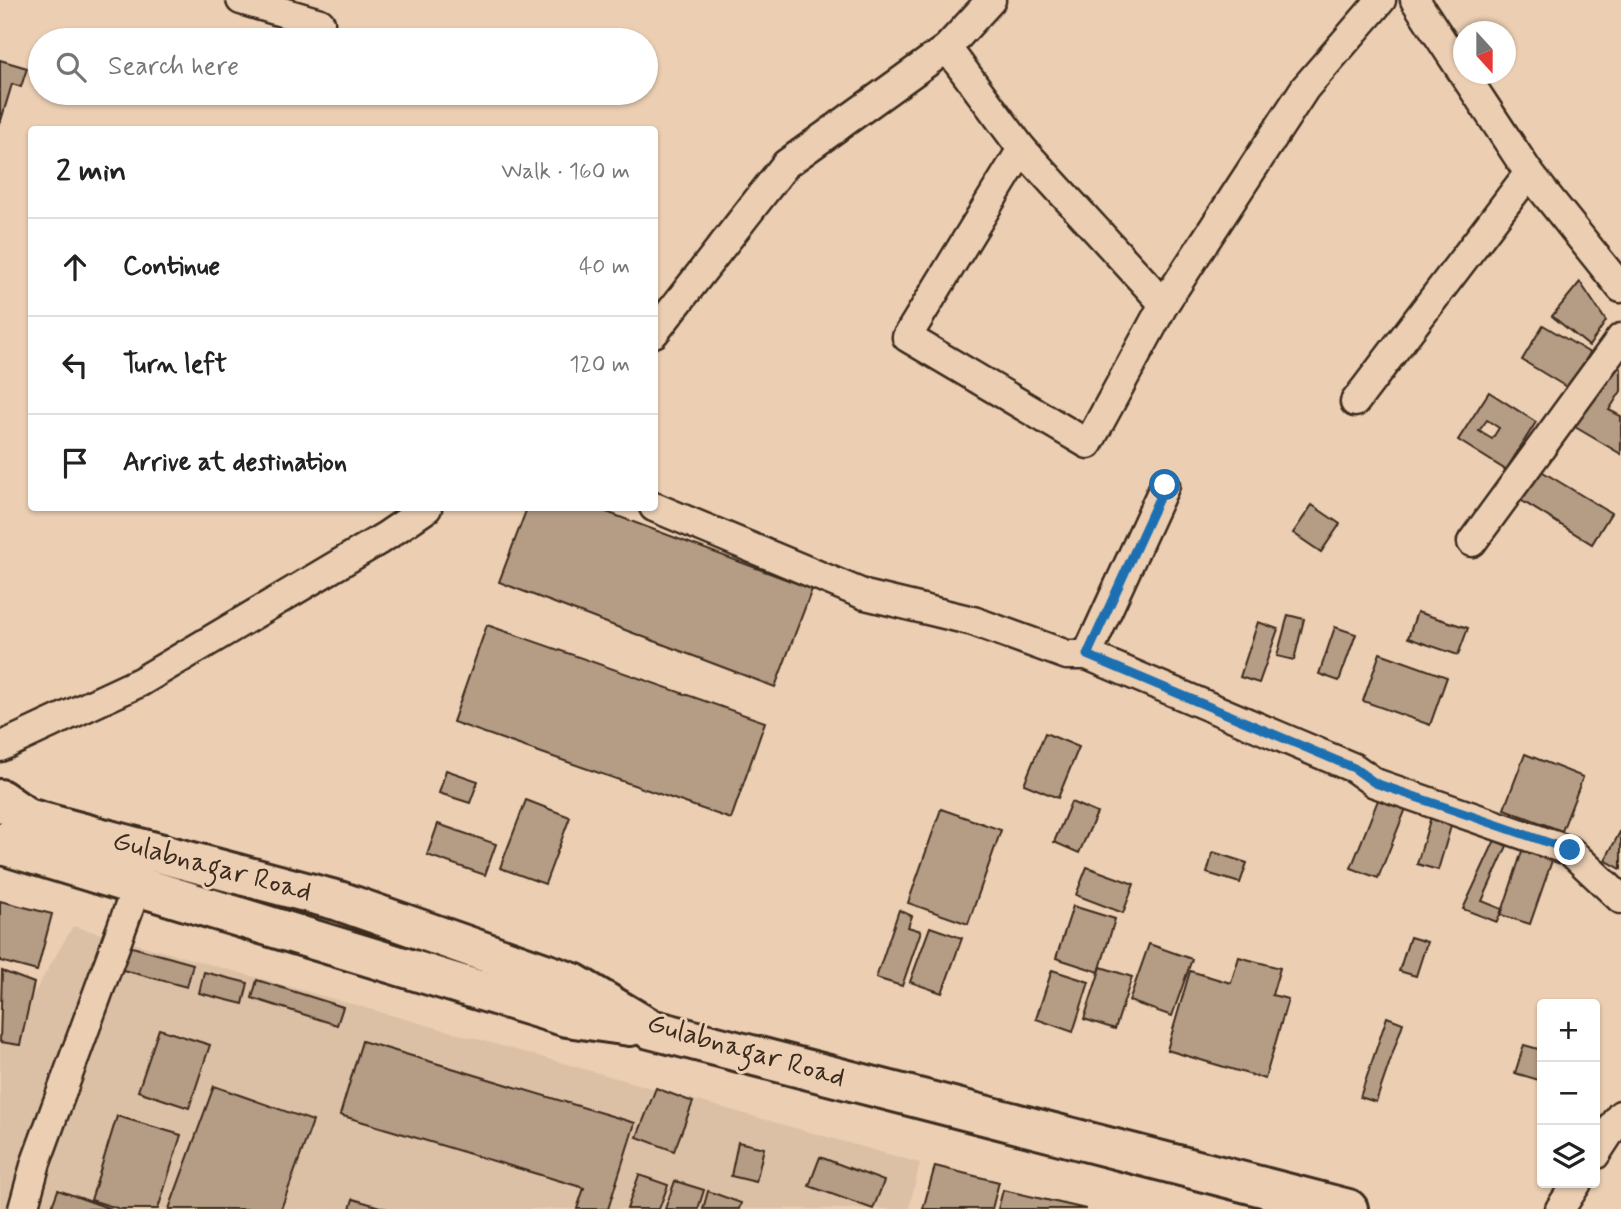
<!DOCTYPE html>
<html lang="en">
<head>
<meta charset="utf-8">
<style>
  body { margin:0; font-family:Mynerve,sans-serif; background:#f6f6f6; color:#222 }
  .controls { position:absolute; right:21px; bottom:21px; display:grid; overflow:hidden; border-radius:7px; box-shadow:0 2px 5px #0004 }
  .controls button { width:63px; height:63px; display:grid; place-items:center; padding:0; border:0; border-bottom:2px solid #e0e0e0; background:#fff; color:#222; font:35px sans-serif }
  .compass { position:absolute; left:1453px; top:21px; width:63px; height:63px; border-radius:50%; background:#fff; box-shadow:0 2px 5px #0004; rotate:159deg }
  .stop { position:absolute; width:21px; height:21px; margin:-16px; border:5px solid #1f6fb2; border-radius:50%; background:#fff }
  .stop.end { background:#1f6fb2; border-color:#fff; box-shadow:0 2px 7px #0008 }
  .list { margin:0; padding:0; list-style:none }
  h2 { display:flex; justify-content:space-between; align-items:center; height:91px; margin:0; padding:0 28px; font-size:30px }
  h2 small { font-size:23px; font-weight:400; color:#767676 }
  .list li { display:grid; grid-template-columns:46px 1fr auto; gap:21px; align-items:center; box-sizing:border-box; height:98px; padding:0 28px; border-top:2px solid #e0e0e0 }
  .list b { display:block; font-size:26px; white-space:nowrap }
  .list em { font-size:23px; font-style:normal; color:#767676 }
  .icon { flex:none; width:38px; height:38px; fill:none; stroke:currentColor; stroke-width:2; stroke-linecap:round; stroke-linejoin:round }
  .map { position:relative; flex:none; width:1621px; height:1209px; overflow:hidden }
  .search { position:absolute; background:#fff; box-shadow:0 2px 5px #0004; left:28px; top:28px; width:630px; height:77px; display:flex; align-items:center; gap:18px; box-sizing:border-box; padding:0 24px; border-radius:38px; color:#767676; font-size:26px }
  .panel { position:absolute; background:#fff; box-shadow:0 2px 5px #0004; left:28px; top:126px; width:630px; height:385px; border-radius:7px }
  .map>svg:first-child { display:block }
  .built { fill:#dcc0a5 }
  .building { fill:#b59c85; stroke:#3b2a1e; stroke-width:2; fill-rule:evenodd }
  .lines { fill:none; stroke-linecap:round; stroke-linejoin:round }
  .minor-casing { stroke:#3b2a1e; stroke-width:33 }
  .primary-casing { stroke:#3b2a1e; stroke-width:44 }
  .minor { stroke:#eccfb3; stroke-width:28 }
  .primary { stroke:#eccfb3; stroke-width:38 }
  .route { stroke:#1f6fb2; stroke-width:9 }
  .labels { text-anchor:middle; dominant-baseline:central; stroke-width:6; stroke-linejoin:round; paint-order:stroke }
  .street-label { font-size:28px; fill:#3b2a1e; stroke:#eccfb3 }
</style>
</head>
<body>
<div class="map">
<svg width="1621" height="1209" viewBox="0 0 1621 1209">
  <rect width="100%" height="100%" fill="#eccfb3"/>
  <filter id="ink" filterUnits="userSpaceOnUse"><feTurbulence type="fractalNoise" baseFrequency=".0143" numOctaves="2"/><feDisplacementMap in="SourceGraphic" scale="14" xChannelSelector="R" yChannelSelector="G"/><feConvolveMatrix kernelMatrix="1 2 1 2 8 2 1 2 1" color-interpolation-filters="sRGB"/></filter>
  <g filter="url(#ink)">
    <path class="built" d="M73,926L920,1163L909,1209H0V1043L12,1031Z"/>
    <g class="building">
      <path d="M0,60L27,68L21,87L12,84L0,124Z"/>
      <path d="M1580,282L1606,321L1589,346L1552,316Z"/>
      <path d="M1543,325L1590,353L1568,388L1522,360Z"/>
      <path d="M1613,364L1621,369V391L1609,410L1621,416V454L1575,427Z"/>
      <path d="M1489,392L1536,422L1506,470L1458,440ZM1487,420L1499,428L1492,439L1479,431Z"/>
      <path d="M1533,466L1611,513L1592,544L1514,496Z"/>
      <path d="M1312,505L1340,524L1321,552L1293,533Z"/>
      <path d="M527,508H596L812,589L775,687L499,582Z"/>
      <path d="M1417,612L1468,628L1458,655L1408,638Z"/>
      <path d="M1288,615L1304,619L1294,660L1277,656Z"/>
      <path d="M1258,622L1278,629L1259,683L1240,677Z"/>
      <path d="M487,625L765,722L731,819L453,722Z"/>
      <path d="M1335,627L1356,634L1339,681L1319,674Z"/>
      <path d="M1380,653L1447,677L1430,725L1363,701Z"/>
      <path d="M1045,733L1079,747L1058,798L1024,784Z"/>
      <path d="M1525,754L1583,777L1562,831L1504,809Z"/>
      <path d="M446,770L478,781L470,803L439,793Z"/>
      <path d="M1382,790L1409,801L1378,878L1351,868Z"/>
      <path d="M526,800L570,817L545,884L500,868Z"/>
      <path d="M1071,802L1097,813L1079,853L1054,842Z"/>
      <path d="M941,809L1001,830L968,924L908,903Z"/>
      <path d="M1433,810L1454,816L1438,870L1417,864Z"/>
      <path d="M438,824L496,844L485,875L427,855Z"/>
      <path d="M1621,830V869L1605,860Z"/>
      <path d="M1495,840L1507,846L1482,901L1502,909L1497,922L1463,909Z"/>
      <path d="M1525,842L1555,852L1530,924L1501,915Z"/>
      <path d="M1213,852L1247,863L1240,883L1207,873Z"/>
      <path d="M1087,867L1134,884L1123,913L1076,895Z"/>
      <path d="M0,901L52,914L37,971L0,961Z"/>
      <path d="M1073,906L1115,919L1099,972L1056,958Z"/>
      <path d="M899,910L912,916L908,927L921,931L902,986L876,978Z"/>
      <path d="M930,927L962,938L942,993L910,982Z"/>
      <path d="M1410,937L1427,942L1416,976L1399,971Z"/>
      <path d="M1149,944L1192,959L1172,1016L1129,1001Z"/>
      <path d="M125,945L193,964L187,987L119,969Z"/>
      <path d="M1239,957L1280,968L1272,995L1288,999L1265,1079L1167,1050L1190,971L1231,983Z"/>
      <path d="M1101,967L1132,977L1115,1029L1084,1019Z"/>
      <path d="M1052,970L1089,982L1073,1032L1036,1019Z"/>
      <path d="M2,971L34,983L20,1045L0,1042Z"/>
      <path d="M204,972L248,983L243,1004L199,993Z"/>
      <path d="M257,980L343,1007L337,1025L252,998Z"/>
      <path d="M1387,1017L1403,1023L1376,1102L1360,1097Z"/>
      <path d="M159,1029L210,1045L189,1108L138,1091Z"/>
      <path d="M362,1041L635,1123L608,1209H577L584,1188L340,1115Z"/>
      <path d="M1524,1045L1542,1050V1081L1515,1073Z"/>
      <path d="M214,1086L313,1121L281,1209H169Z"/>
      <path d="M656,1088L693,1102L674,1151L637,1137Z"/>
      <path d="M117,1116L181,1135L158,1209H120L91,1200Z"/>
      <path d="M738,1142L764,1148L756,1182L731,1176Z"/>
      <path d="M820,1157L884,1181L873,1209L809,1186Z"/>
      <path d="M935,1166L999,1182L992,1209H923Z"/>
      <path d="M639,1175L668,1185L659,1209H627Z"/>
      <path d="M675,1181L704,1190L698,1209H665Z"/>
      <path d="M58,1190L111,1209H51Z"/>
      <path d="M1003,1190L1086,1209H998Z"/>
      <path d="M708,1191L741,1203L739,1209H703Z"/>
      <path d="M353,1199L387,1209H350Z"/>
    </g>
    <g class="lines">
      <g class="minor-casing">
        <g id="minor">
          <path d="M241,0L320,23"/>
          <path d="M1415,0L1529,173L1621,288"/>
          <path d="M947,48L991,0"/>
          <path d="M1164,304L1022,149L907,337L1088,444L1164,304L1305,88L1381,0"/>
          <path d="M654,333L786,164L947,48L1022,149"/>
          <path d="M1355,402L1529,173"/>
          <path d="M654,507L865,595L973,621L1067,655H1087L1354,768L1375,783L1570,851L1621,899"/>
          <path d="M1472,542L1621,338"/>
          <path d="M1087,655L1165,485"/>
          <path d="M0,747L140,682L386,536L427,508"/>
          <path d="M1595,1155L1621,1115"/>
          <path d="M23,1209L36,1162L137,886"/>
          <path d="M1560,1209L1577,1183"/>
        </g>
      </g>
      <g class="primary-casing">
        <g id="primary">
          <path d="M0,799L27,818L339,901L573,983L650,1029L1348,1209"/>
          <path d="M0,842L6,846L567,1017L630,1026"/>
        </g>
      </g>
      <use href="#minor" class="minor"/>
      <use href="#primary" class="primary"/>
    </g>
  </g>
  <g class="lines" filter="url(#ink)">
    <path class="route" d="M1165,485L1087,655L1354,768L1375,783L1570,850"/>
  </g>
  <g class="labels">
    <g class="street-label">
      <text transform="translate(212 867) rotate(15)">Gulabnagar Road</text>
      <text transform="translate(746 1051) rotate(16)">Gulabnagar Road</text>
    </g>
  </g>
</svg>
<div class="controls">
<button>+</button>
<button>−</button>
<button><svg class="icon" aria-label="layers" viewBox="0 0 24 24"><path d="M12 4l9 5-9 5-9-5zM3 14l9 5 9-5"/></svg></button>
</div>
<svg class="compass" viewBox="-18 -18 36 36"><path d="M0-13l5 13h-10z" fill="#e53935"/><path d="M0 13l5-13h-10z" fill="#767676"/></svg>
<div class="stop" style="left:1165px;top:485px"></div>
<div class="stop end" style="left:1570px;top:850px"></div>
<div class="search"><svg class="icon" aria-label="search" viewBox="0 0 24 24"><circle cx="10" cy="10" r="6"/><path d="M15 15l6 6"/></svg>Search here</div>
<section class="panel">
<h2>2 min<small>Walk · 160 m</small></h2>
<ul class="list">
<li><svg class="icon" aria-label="ahead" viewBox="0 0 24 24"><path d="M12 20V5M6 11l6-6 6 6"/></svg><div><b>Continue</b></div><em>40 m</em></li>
<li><svg class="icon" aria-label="left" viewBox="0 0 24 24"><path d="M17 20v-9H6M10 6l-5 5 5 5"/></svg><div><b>Turn left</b></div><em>120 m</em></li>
<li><svg class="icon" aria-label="arrive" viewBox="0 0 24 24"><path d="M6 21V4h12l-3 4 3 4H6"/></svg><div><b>Arrive at destination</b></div></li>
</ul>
</section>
</div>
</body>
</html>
